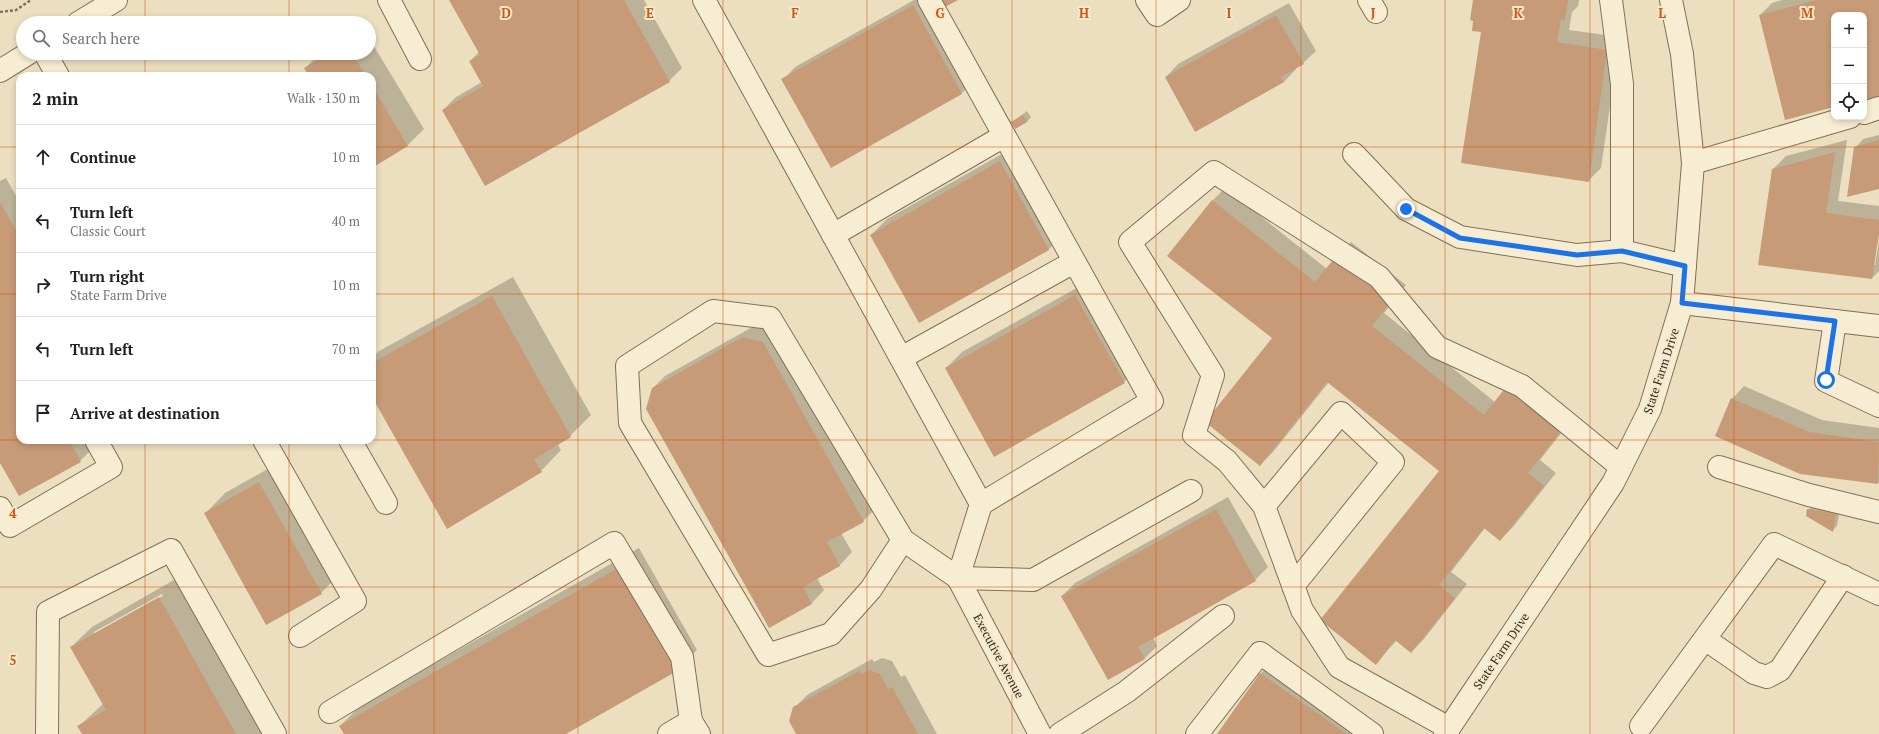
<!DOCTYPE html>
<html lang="en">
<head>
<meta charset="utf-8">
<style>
  body { margin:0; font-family:"PT Serif",serif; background:#f2f2f2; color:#202124 }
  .controls { position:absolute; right:12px; top:12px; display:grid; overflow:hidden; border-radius:8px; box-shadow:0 2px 6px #0003 }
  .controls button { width:36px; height:36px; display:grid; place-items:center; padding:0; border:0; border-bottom:1px solid #e0e0e0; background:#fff; color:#202124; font:20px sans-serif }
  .stop { position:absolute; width:12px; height:12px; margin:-9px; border:3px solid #1a73e8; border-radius:50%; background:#fff }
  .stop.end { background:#1a73e8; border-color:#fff; box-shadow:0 1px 4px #0008 }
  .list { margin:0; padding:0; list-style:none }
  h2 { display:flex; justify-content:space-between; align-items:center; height:52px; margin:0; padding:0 16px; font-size:17px }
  h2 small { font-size:13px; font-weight:400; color:#757577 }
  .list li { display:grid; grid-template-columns:26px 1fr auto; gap:12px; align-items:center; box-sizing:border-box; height:64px; padding:0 16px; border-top:1px solid #e0e0e0 }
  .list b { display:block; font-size:15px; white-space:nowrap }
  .list p { margin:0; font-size:13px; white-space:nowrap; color:#757577 }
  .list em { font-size:13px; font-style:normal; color:#757577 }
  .icon { flex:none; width:22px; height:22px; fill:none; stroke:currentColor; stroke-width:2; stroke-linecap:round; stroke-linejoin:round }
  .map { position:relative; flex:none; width:1879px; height:734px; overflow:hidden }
  .search { position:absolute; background:#fff; box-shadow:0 2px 6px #0003; left:16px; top:16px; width:360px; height:44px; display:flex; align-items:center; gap:10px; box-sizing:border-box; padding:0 14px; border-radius:22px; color:#757577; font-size:15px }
  .panel { position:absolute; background:#fff; box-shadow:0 2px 6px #0003; left:16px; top:72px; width:360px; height:372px; border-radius:12px }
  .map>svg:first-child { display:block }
  .shadow { fill:#0003; fill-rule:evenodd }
  .building { fill:#c79b77 }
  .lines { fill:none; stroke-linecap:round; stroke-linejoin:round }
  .minor-casing { stroke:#827059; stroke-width:24 }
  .path { stroke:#827059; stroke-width:2.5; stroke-dasharray:3 2; stroke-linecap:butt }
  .minor { stroke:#f6edd2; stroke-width:22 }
  .route { stroke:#1a73e8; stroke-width:5 }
  .grid { fill:none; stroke:#d6540e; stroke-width:1; stroke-opacity:0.55 }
  .labels { text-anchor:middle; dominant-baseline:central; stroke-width:4; stroke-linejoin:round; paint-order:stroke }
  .street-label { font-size:12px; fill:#33281c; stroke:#f3eace }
  .grid-label { font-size:13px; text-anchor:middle; font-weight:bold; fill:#d6540e; stroke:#f3eace; stroke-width:4; stroke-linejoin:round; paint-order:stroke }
</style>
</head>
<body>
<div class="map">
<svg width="1879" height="734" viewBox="0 0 1879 734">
  <rect width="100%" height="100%" fill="#ebdfbf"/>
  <g class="shadow">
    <path d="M450,0H644L682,68L669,81L485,185L443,110L456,97L482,82L470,61L479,52Z"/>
    <path d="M914,0H929L974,80L962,93L832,166L783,80L795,67Z"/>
    <path d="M1474,0H1579L1578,6L1572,12L1569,30L1620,37L1601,168L1588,181L1482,31Z"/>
    <path d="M1782,0H1879V95L1864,99V15H1834V106L1760,15L1772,3Z"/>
    <path d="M1289,3L1316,51L1303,63L1296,68V69L1284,82L1196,131L1166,77L1178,64Z"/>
    <path d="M369,38L424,129L408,145L372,166V76H310L305,68L321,53H369Z"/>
    <path d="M1027,111L1031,117L1027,122H1012Z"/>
    <path d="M1879,135V188L1855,148L1863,139Z"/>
    <path d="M1847,140L1838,201L1879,206V227L1873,265H1875L1879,241V271L1872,278L1773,169L1786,156Z"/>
    <path d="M1016,146L1065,233L1049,249L919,321L871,235L887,219Z"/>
    <path d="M6,178L20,203V440H88L93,448L80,461H0V181Z"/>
    <path d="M1225,188L1327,269L1351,242L1406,285L1384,313L1495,402L1573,418L1540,460L1556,473L1513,527L1500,540L1485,528L1451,572L1467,584L1424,639L1411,652L1397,640L1376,663L1441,471L1329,382L1273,452L1260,465L1273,338L1169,255L1213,200Z"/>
    <path d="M513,277L591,415L570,436L557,443L561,450L541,471L372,395V358L379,351Z"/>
    <path d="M1091,280L1140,366L1124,382L946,368L962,352Z"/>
    <path d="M756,325L775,329L876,508L863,521L841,533L852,552L840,565L817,578L824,590L812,603L770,627L652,389L665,376Z"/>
    <path d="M1744,386L1822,420L1879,428V482L1878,483L1732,399Z"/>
    <path d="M280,462L342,572L321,593L205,514L225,493Z"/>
    <path d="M1228,497L1268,567L1255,580L1153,637L1157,646L1145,658L1108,679L1062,596L1075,583Z"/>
    <path d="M1812,506L1840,509L1837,526L1833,530L1808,510Z"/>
    <path d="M639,548L697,650L676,671L564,734H345L340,726L361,705Z"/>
    <path d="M179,577L268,734H83L79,726L103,704L71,647L92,627ZM162,594L163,596L94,635V632Z"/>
    <path d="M882,658L892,661L901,677L905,675L937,734H797L794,708L807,695L872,659L874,662Z"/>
    <path d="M1273,661L1378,734H1218L1261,673Z"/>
  </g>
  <g class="building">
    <path d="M449,0H624L670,82L485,186L442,110L483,86L469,61L480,55Z"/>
    <path d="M939,0H958L943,8Z"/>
    <path d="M1473,0H1568L1565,20L1561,19L1557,42L1607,50L1589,182L1461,163L1481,32L1472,31L1473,21L1470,20Z"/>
    <path d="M1817,0H1879V96L1864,100V15H1834V107L1785,120L1759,15Z"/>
    <path d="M913,5L962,94L831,168L781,79Z"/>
    <path d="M1276,15L1304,64L1281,77L1284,82L1195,132L1165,77Z"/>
    <path d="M330,53H352L366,76H309L304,68Z"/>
    <path d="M372,86L408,146L372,168Z"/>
    <path d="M1023,115L1027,122L1015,129L1011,122Z"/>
    <path d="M1879,140V189L1847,197L1854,147Z"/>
    <path d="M1835,152L1826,213L1879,220V234L1872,279L1758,265L1772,169Z"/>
    <path d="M1000,161L1049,250L919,323L870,235Z"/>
    <path d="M1212,200L1315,282L1338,254L1394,298L1372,326L1484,415L1506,387L1561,431L1528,473L1544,486L1500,541L1484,528L1439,585L1455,598L1411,653L1395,640L1376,665L1320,620L1439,471L1327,382L1260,466L1205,422L1272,338L1167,256Z"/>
    <path d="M0,202L20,238V440H69L81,462L19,496L0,463Z"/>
    <path d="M1075,295L1125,383L994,457L945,368Z"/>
    <path d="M492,296L571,437L534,459L542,472L447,529L372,397V363Z"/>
    <path d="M742,337L763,342L864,522L827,542L840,566L803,587L812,604L769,628L646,409L652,388Z"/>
    <path d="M1731,398L1809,432L1879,442L1878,484L1800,474L1715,436Z"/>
    <path d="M259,482L322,594L266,625L204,513Z"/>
    <path d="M1216,509L1256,581L1138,647L1145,659L1108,680L1061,596Z"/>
    <path d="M1807,509L1836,513L1833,532L1806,516Z"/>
    <path d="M618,568L677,671L566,734H344L339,726Z"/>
    <path d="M159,597L236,734H82L77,726L106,710L70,647Z"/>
    <path d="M869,670L880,674L888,689L892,687L918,734H796L789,721L793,707L859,671L861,674Z"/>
    <path d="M1260,673L1347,734H1217Z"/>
  </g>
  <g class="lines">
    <g class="minor-casing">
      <g id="minor">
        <path d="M389,0L420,59"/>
        <path d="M704,0L981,504L1152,401L929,0"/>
        <path d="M1147,0L1157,15L1179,0"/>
        <path d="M1369,0L1376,12"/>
        <path d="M1611,0L1622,84V251L1685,266"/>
        <path d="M78,23L116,0"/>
        <path d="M45,53L58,76"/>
        <path d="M0,71L29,53"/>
        <path d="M1864,113L1879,108"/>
        <path d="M1354,154L1406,209L1460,237L1577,255L1622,251"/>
        <path d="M1693,163L1850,117"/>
        <path d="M833,235L1004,136"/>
        <path d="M1682,303L1879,326"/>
        <path d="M1835,321L1826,381L1879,406"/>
        <path d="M901,358L1074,262"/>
        <path d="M264,440L355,601L300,636"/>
        <path d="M350,440L386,503"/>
        <path d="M1719,467L1809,495L1879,512"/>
        <path d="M1264,506L1227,461L1194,435L1213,375L1130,242L1214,172L1379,277L1437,347L1522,386L1621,467"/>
        <path d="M0,508L10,526L111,467L96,440"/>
        <path d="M903,540L871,589L831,634L768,655L630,423L627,366L713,311L770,318L903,540L958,578L1033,580L1191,491"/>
        <path d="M958,578L1040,734"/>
        <path d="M958,578L981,504"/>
        <path d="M1293,586L1393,462L1341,413L1264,506L1302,610L1339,667L1449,728"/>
        <path d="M1705,639L1754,673L1767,677L1780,670L1843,576"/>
        <path d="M330,712L614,543L682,657L691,721"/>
        <path d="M1641,726L1774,544L1879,594"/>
        <path d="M47,734L48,612L171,550L275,734"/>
        <path d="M669,734L691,721L699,734"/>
        <path d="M1060,734L1126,692L1223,616"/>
        <path d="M1197,734L1260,653L1372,734"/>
        <path d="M1445,734L1613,483L1650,409L1682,303L1693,163L1682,54L1671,0"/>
      </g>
    </g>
    <path class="path" d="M0,12L16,10L31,0"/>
    <use href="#minor" class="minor"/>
  </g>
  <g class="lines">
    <path class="route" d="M1406,209L1460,238L1577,255L1622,251L1685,266L1682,303L1835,321L1826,380"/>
  </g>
  <path class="grid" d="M145,0V23M289,0V23M434,0V734M578,0V734M723,0V734M867,0V734M1012,0V734M1156,0V734M1301,0V734M1445,0V734M1590,0V734M1734,0V734M145,53V76M289,53V76M0,147H20M372,147H1879M0,294H20M372,294H1879M0,440H1879M145,440V734M289,440V734M0,587H1879"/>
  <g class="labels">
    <g class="street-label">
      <text transform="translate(1661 371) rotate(-72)">State Farm Drive</text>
      <text transform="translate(1501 651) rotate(-56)">State Farm Drive</text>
      <text transform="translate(999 656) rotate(62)">Executive Avenue</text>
    </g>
  </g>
  <g class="grid-label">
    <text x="506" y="18">D</text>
    <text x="650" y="18">E</text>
    <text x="795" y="18">F</text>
    <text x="940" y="18">G</text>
    <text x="1084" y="18">H</text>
    <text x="1229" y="18">I</text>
    <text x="1373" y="18">J</text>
    <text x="1518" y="18">K</text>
    <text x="1662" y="18">L</text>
    <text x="1807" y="18">M</text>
    <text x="13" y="518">4</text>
    <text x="13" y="665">5</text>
  </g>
</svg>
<div class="controls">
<button>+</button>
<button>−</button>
<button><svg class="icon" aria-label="locate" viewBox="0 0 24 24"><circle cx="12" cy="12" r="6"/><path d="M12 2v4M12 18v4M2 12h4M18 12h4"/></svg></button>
</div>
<div class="stop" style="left:1826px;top:380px"></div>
<div class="stop end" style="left:1406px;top:209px"></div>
<div class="search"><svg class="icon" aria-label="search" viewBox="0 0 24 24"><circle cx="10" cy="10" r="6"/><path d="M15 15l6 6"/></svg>Search here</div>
<section class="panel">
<h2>2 min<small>Walk · 130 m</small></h2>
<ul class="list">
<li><svg class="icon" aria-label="ahead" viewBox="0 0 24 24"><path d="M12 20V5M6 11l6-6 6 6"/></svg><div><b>Continue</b></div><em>10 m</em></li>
<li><svg class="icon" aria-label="left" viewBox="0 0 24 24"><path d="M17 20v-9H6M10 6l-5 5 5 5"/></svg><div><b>Turn left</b><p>Classic Court</p></div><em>40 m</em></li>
<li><svg class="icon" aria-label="right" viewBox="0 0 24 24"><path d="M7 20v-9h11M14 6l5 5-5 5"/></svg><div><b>Turn right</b><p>State Farm Drive</p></div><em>10 m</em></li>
<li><svg class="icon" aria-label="left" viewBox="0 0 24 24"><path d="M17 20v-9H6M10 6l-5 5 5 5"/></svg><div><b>Turn left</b></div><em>70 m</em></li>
<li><svg class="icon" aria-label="arrive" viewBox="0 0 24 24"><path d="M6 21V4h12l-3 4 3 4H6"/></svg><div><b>Arrive at destination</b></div></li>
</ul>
</section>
</div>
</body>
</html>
